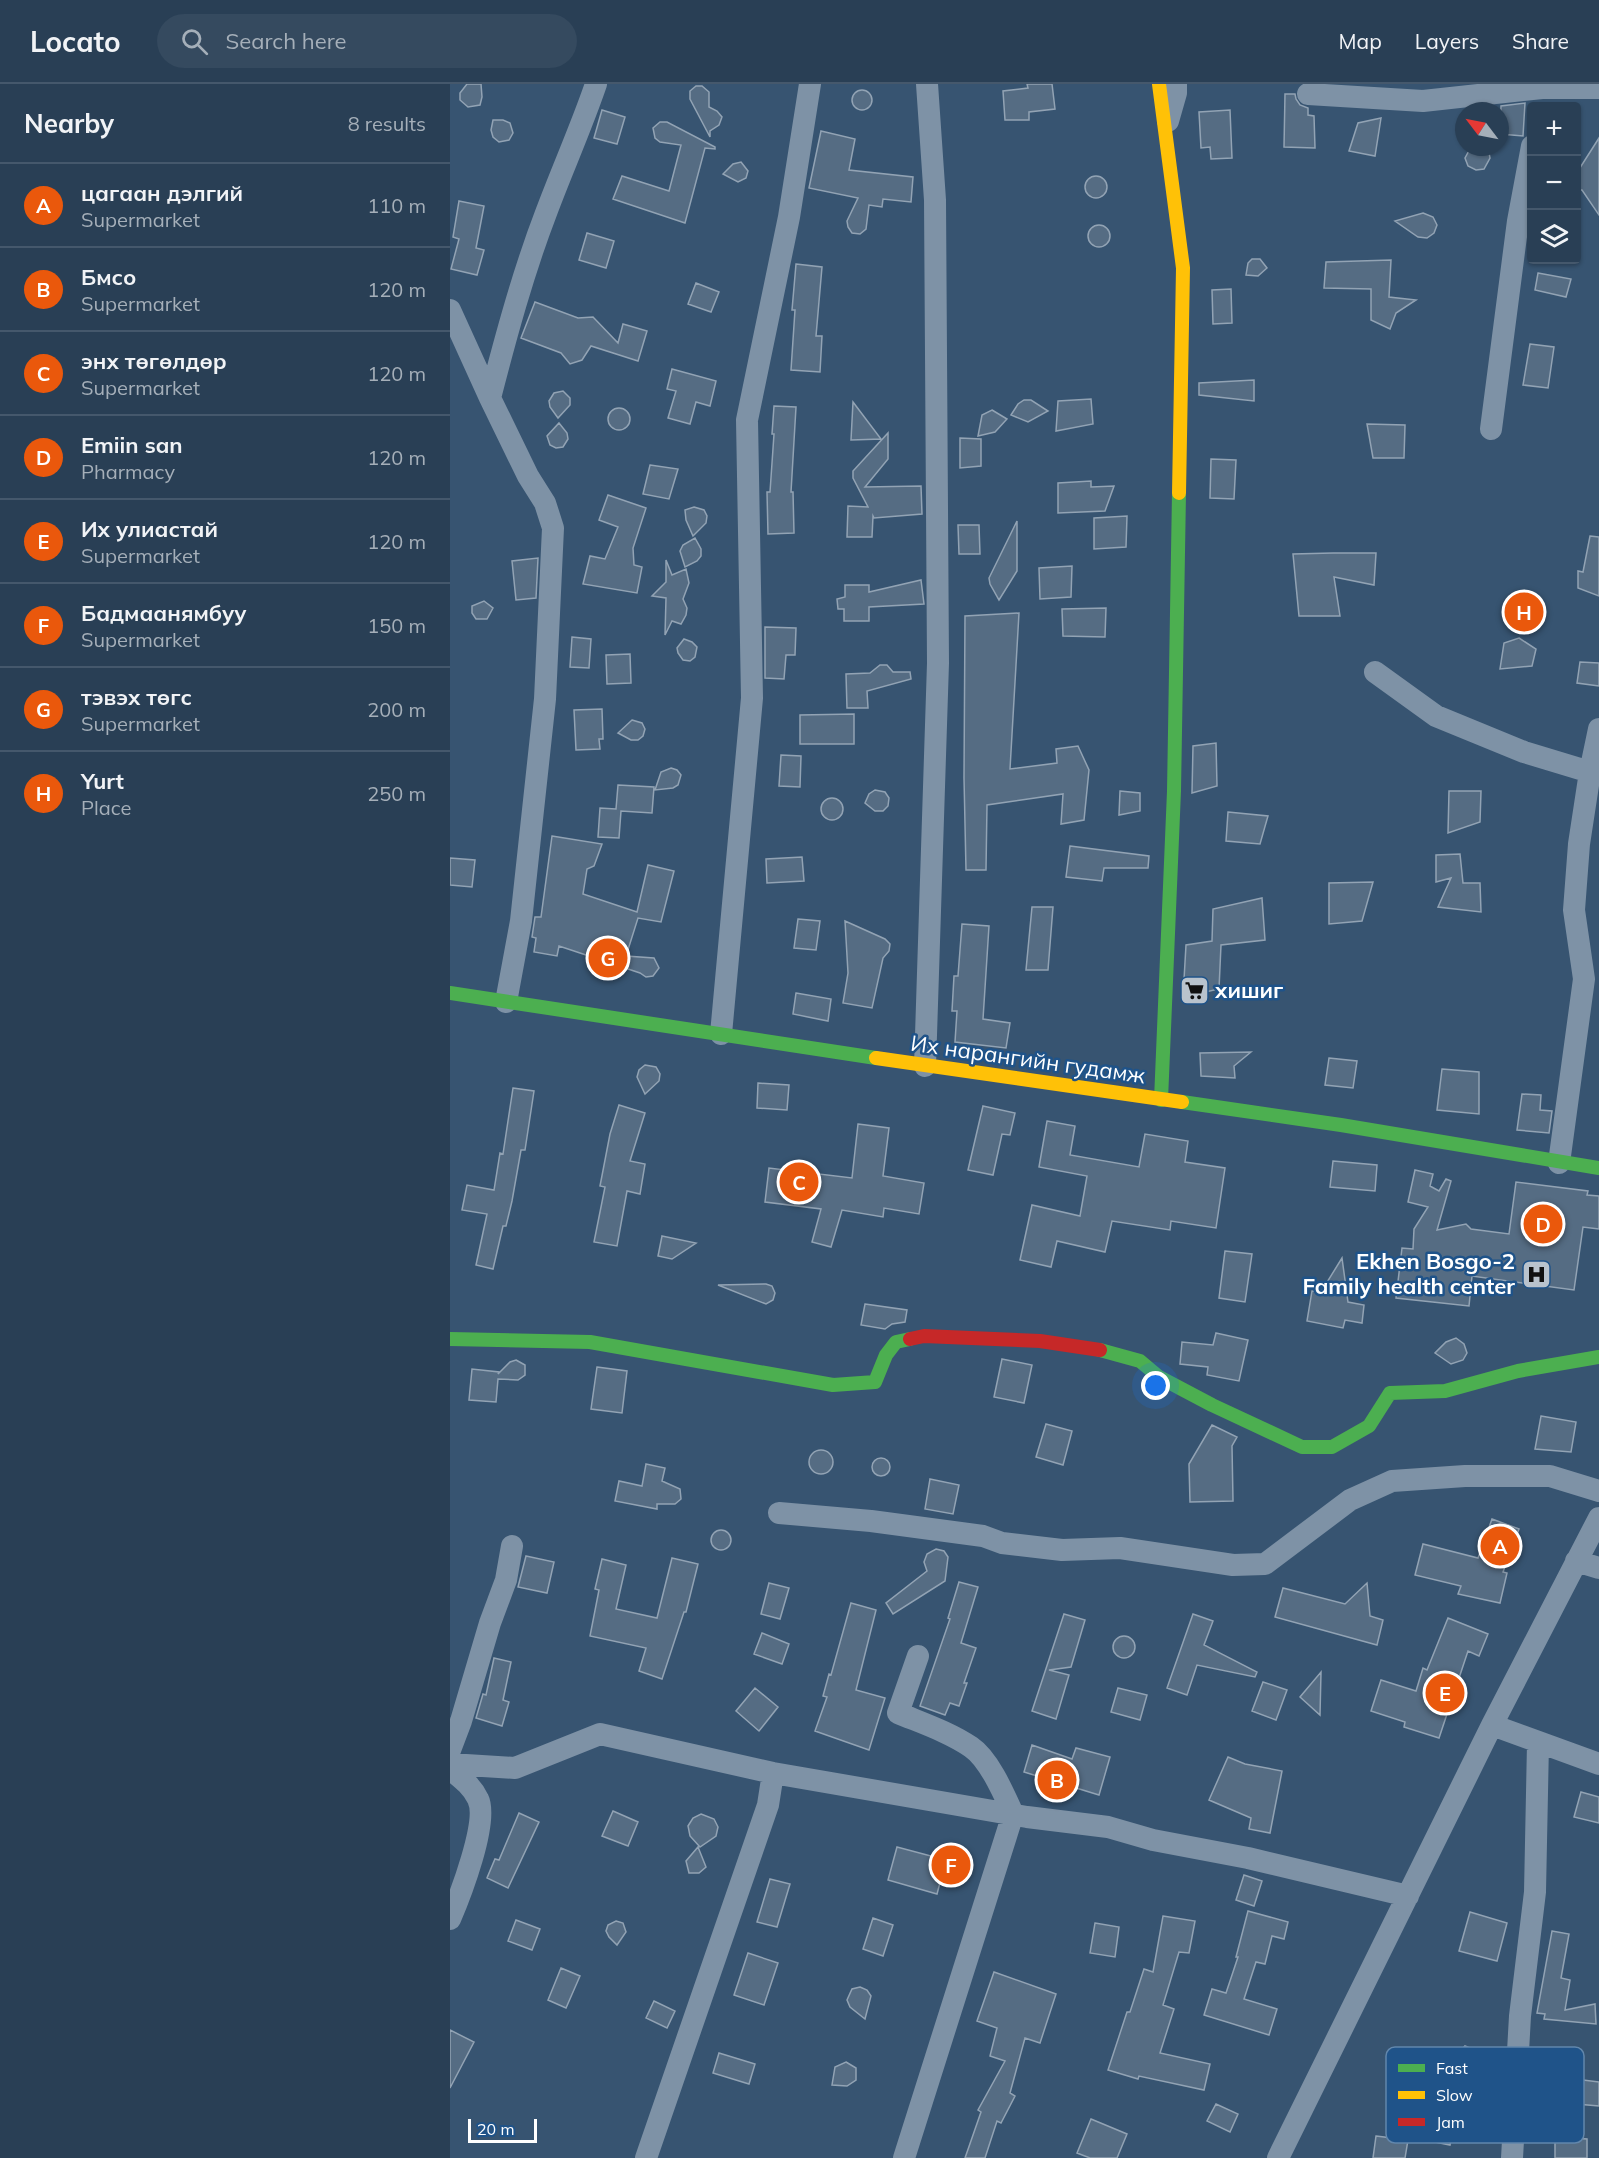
<!DOCTYPE html>
<meta charset="utf-8">
<style>
:root{--surface:#293f55;--page:#354a5f;--text:#f1f3f6;--muted:#a5afb9;--line:#45586c;--accent:#ea580c}
body{margin:0;font-family:Mulish,sans-serif;background:var(--page);color:var(--text)}
.controls{position:absolute;right:18px;top:18px;display:grid;overflow:hidden;border-radius:6px;box-shadow:0 2px 4px #0004}
.controls button{width:54px;height:54px;display:grid;place-items:center;padding:0;border:0;border-bottom:2px solid var(--line);background:var(--surface);color:var(--text);font:30px sans-serif}
.compass{position:absolute;left:1005px;top:18px;width:54px;height:54px;border-radius:50%;background:var(--surface);box-shadow:0 2px 4px #0004;rotate:302deg}
.scale{position:absolute;left:18px;bottom:15px;width:69px;box-sizing:border-box;padding-left:6px;border:3px solid #fff;border-top:0;font-size:16px;line-height:21px;white-space:nowrap;color:#fff;-webkit-text-stroke:4px #1f5389;paint-order:stroke}
.you{position:absolute;left:706px;top:1302px;width:21px;height:21px;margin:-15px;border:4px solid #fff;border-radius:50%;background:#1a73e8;box-shadow:0 0 0 9px #1a73e833}
.badge{display:grid;place-items:center;width:39px;height:39px;border-radius:50%;background:var(--accent);color:#fff;font-size:20px;font-weight:700}
.pin{position:absolute;translate:-50% -50%;border:3px solid #fff;box-shadow:0 2px 6px #0006}
.list{margin:0;padding:0;list-style:none}
h2{display:flex;justify-content:space-between;align-items:center;height:78px;margin:0;padding:0 24px;font-size:26px}
h2 small{font-size:20px;font-weight:400;color:var(--muted)}
.list li{display:grid;grid-template-columns:39px 1fr auto;gap:18px;align-items:center;box-sizing:border-box;height:84px;padding:0 24px;border-top:2px solid var(--line)}
.list b{display:block;font-size:22px;white-space:nowrap}
.list p{margin:0;font-size:20px;white-space:nowrap;color:var(--muted)}
.list em{font-size:20px;font-style:normal;color:var(--muted)}
.icon{flex:none;width:33px;height:33px;fill:none;stroke:currentColor;stroke-width:2;stroke-linecap:round;stroke-linejoin:round}
.map{position:relative;flex:none;width:1149px;height:2074px;overflow:hidden}
header{display:flex;align-items:center;gap:36px;box-sizing:border-box;height:84px;padding:0 30px;background:var(--surface);border-bottom:2px solid var(--line)}
header strong{font-size:28px}
nav{display:flex;gap:33px;margin-inline-start:auto;font-size:21px}
.search{width:420px;height:54px;background:var(--page);display:flex;align-items:center;gap:15px;box-sizing:border-box;padding:0 21px;border-radius:33px;color:var(--muted);font-size:22px}
main{display:flex}
aside{flex:1;background:var(--surface)}
.map>svg:first-child{display:block}
.building{fill:#556c83;stroke:#92a3b4;stroke-width:1.5}
.lines{fill:none;stroke-linecap:round;stroke-linejoin:round}
.street{stroke:#7e92a6;stroke-width:22}
.fast{stroke:#4caf50;stroke-width:14}
.slow{stroke:#ffc107;stroke-width:14}
.jam{stroke:#c62828;stroke-width:14}
.labels{text-anchor:middle;dominant-baseline:central;stroke-width:5;stroke-linejoin:round;paint-order:stroke}
.poi-label{font-size:22px;font-weight:bold;fill:#fff;stroke:#1f5389;text-anchor:start}
.street-label{font-size:22px;fill:#fff;stroke:#1f5389}
.key{fill:#1f5389;stroke:#6287ac;stroke-width:1.5}
.key-label{font-size:16px;fill:#fff}
</style>
<header>
<strong>Locato</strong>
<div class="search"><svg class="icon" aria-label="search" viewBox="0 0 24 24"><circle cx="10" cy="10" r="6"/><path d="M15 15l6 6"/></svg>Search here</div>
<nav><a>Map</a><a>Layers</a><a>Share</a></nav>
</header>
<main>
<aside>
<h2>Nearby<small>8 results</small></h2>
<ul class="list">
<li><span class="badge">A</span><div><b>цагаан дэлгий</b><p>Supermarket</p></div><em>110 m</em></li>
<li><span class="badge">B</span><div><b>Бмсо</b><p>Supermarket</p></div><em>120 m</em></li>
<li><span class="badge">C</span><div><b>энх төгөлдөр</b><p>Supermarket</p></div><em>120 m</em></li>
<li><span class="badge">D</span><div><b>Emiin san</b><p>Pharmacy</p></div><em>120 m</em></li>
<li><span class="badge">E</span><div><b>Их улиастай</b><p>Supermarket</p></div><em>120 m</em></li>
<li><span class="badge">F</span><div><b>Бадмаанямбуу</b><p>Supermarket</p></div><em>150 m</em></li>
<li><span class="badge">G</span><div><b>тэвэх төгс</b><p>Supermarket</p></div><em>200 m</em></li>
<li><span class="badge">H</span><div><b>Yurt</b><p>Place</p></div><em>250 m</em></li>
</ul>
</aside>
<div class="map">
<svg width="1149" height="2074" viewBox="0 0 1149 2074">
<rect width="100%" height="100%" fill="#375471"/>
<path class="building" d="M17,0H31L32,13L30,21L18,23L10,16V9Z
M577,0H602L605,25L579,28V36H555L553,7L578,4Z
M246,2H252L259,8V23L267,27L272,33L269,41L260,47V53L240,15V7Z
M402 16a10 10 0 1 1 20 0a10 10 0 1 1-20 0Z
M835,10H845L846,15L850,21L858,24V31L864,32L865,64L834,63Z
M1075,19L1073,52L1050,50L1051,22Z
M152,26L175,33L167,60L144,54Z
M780,26L782,74L761,75L760,63L751,64L749,28Z
M931,34L925,72L899,67L908,39Z
M43,36H53L60,39L63,49L59,56L49,58L43,53L41,46Z
M210,38H217L265,63V65L255,64L235,139L163,115L172,92L219,107L231,61L210,58L205,54L203,44Z
M371,47L405,55L399,86L463,93L461,118L433,115L432,123L419,121L416,145L410,150L402,149L398,143L397,137L408,114L359,104Z
M1149,54V131L1132,106H1126V90Z
M1021,63H1038L1040,74L1034,85L1026,86L1018,82L1015,74Z
M291,78L298,87L296,94L288,98L273,90L283,80Z
M635 103a11 11 0 1 1 22 0a11 11 0 1 1-22 0Z
M9,117L34,122L26,164L34,166L27,191L1,185L9,155L3,153Z
M973,129L983,133L987,141L984,149L977,154L968,153L945,137Z
M638 152a11 11 0 1 1 22 0a11 11 0 1 1-22 0Z
M137,149L164,157L156,184L129,176Z
M802,175H810L817,184L808,192L796,191L798,179Z
M941,176L939,213L966,216L946,229L940,245L921,236V205L874,204L876,178Z
M346,180L372,183L366,252H372L370,288L341,286L345,226H342Z
M1088,189L1121,195L1116,213L1085,206Z
M246,199L269,208L261,228L238,220Z
M781,205L782,239L763,240L762,206Z
M85,218L128,234L143,233L168,259L173,240L197,247L188,277L141,262L132,276L120,280L111,269L71,254Z
M1080,260L1104,263L1098,304L1073,301Z
M222,285L266,297L260,322L246,318L240,340L218,334L226,307L217,305Z
M804,296V317L749,311V299Z
M113,307L120,314V321L108,334L100,323L99,317L104,309Z
M641,315L643,340L606,347L608,317Z
M574,316H581L598,327L578,338L561,331L568,320Z
M403,318L431,355L401,356Z
M324,322L346,323L341,408H343L344,449L318,450L317,408H320L324,350H322Z
M158 335a11 11 0 1 1 22 0a11 11 0 1 1-22 0Z
M542,326L557,335L545,348L528,352L532,331Z
M109,339L117,349L118,355L113,363L106,364L100,361L97,352Z
M917,340L955,341L954,374H923Z
M438,349V375L415,403L471,402L472,430L424,434L423,432L422,453H397L398,422L418,423L403,394V387Z
M510,354L531,355V382L510,384Z
M761,375L786,376L784,415L760,414Z
M200,381L228,385L219,415L193,410Z
M641,397V403L664,402L655,427L608,429V399Z
M158,411L196,424L183,464L184,481L192,483L187,509L133,500L140,472L155,475L168,443L149,436Z
M244,423L254,426L257,432L256,439L243,452L236,436L235,426Z
M677,432L676,463L644,465V434Z
M567,437V487L549,516L540,500L539,494Z
M508,441H529L530,470H509Z
M1140,452L1149,453V512L1128,504V487L1133,488Z
M245,454L251,465V472L247,477L235,483L230,467L233,461Z
M883,469H926L924,501L884,493L890,532H849L843,470Z
M88,474L86,514L66,516L62,477Z
M216,476L222,491L236,485L239,499L233,515L237,524L236,531L231,540L222,537L215,551L216,514L202,512L216,498Z
M622,482L621,513L590,515L589,484Z
M471,496L474,520L419,523V537H394V525H388L387,515L395,513V501H419V508Z
M1077,508L1085,522L1086,530L1071,547L1062,526L1065,519Z
M34,517L43,524L37,535H26L22,529V522Z
M656,524L655,553L613,552L612,525Z
M569,529L560,685L607,679L606,665L628,662L639,686L634,736L611,740L613,710L537,721L536,786H516L514,694L515,532Z
M315,543L346,544L345,571H336L334,595L315,594Z
M122,553L141,555L139,584L120,583Z
M1069,554L1086,565L1082,582L1050,585L1054,559Z
M234,555L242,558L247,563L245,573L240,577L233,576L228,569L227,564Z
M180,570L181,599L157,600L156,571Z
M1130,578L1149,579V602L1127,599Z
M430,581H437L443,588H460L461,595L417,607L418,624H397L396,590L420,589Z
M152,625L153,655H149L150,665L126,666L124,626Z
M404,630V660H350V631Z
M182,636L192,639L195,645L193,652L188,656H181L168,649Z
M766,659L767,702L742,709L743,662Z
M331,671L351,672L350,703L329,702Z
M221,684L227,686L231,691L228,701L223,704L205,706L211,688Z
M168,701L204,703L202,729L171,727L169,754L148,753L150,724L166,725Z
M425,706L435,708L439,714L438,722L433,727H425L415,719L419,710Z
M670,707L690,709V727L669,731Z
M999,707H1031L1030,738L998,749Z
M371 725a11 11 0 1 1 22 0a11 11 0 1 1-22 0Z
M778,728L818,732L810,760L776,757Z
M102,752L152,760L144,782L137,785L133,810L187,828L198,781L224,787L211,838L188,834L176,872L204,874L209,884L203,892L196,893L190,889L109,862L107,872L84,868L86,854L82,853L85,833H91Z
M620,762L699,772L698,784H654L652,797L616,793Z
M1010,770L1013,799H1030L1031,828L988,823L1001,794L986,798V771Z
M352,773L354,797L317,799L316,775Z
M0,774L25,776L22,803L0,801Z
M923,798L912,837L879,840V799Z
M812,814L815,856L771,861L769,905L733,913L736,861L762,857L763,825Z
M582,823H603L598,886H576Z
M348,835L370,837L366,866L344,864Z
M395,837L435,855L440,860L439,867L433,874L422,924L393,919L398,889Z
M512,840L539,842L533,935L560,939L556,964L505,958L507,927H502L504,892H508Z
M346,909L381,915L378,937L343,930Z
M801,968L784,982L785,994L751,992L750,969Z
M879,974L907,977L903,1004L875,1001Z
M195,981L206,983L210,990L209,997L195,1010L187,993L189,986Z
M992,985L1029,988V1030L987,1026Z
M308,999L339,1001L337,1026L307,1024Z
M63,1004L84,1007L75,1066H71L62,1117L56,1142H53L43,1185L26,1181L37,1130L12,1126L17,1101L44,1106L50,1069L53,1070Z
M1072,1010L1091,1011L1090,1026L1102,1027L1099,1049L1067,1046Z
M169,1021L195,1029L180,1077L195,1080L190,1110L177,1107L167,1162L144,1158L155,1103L150,1102L160,1050Z
M533,1022L565,1029L560,1051L552,1050L543,1091L518,1086Z
M597,1037L625,1042L620,1071L689,1083L695,1050L738,1057L735,1078L775,1084L766,1144L721,1137L720,1146L662,1137L655,1168L607,1157L601,1183L570,1176L582,1121L630,1132L637,1092L589,1083Z
M408,1040L439,1044L433,1092L474,1099L469,1130L434,1124L433,1133L392,1126L381,1163L362,1158L371,1125L315,1118L319,1084L402,1094Z
M883,1077L927,1081L925,1107L880,1103Z
M965,1086L983,1090L980,1102L989,1107L996,1095L1001,1097L987,1146L1016,1140L1021,1145L1059,1150L1066,1098L1138,1107L1137,1111L1149,1112V1145L1133,1143L1124,1206L1022,1192L1019,1222L946,1214L952,1164L963,1165L964,1145L978,1123L958,1118Z
M212,1152L246,1159L222,1175L208,1172Z
M775,1167L802,1170L795,1218L769,1214Z
M892,1174L898,1218L914,1221L912,1239L895,1236L893,1244L857,1237L862,1207L871,1208Z
M316,1200L322,1202L325,1209L323,1216L316,1220L268,1201Z
M415,1220L457,1226L455,1238L442,1240L435,1245L411,1241Z
M766,1249L798,1256L789,1297L757,1291L758,1283L730,1280L732,1258L763,1261Z
M1006,1254L1014,1260L1017,1269L1013,1276L1001,1280L985,1269L996,1258Z
M552,1275L582,1281L574,1319L544,1313Z
M66,1276L75,1281V1291L68,1296L48,1295L46,1318L19,1316L22,1285L49,1288L48,1290L60,1278Z
M147,1283L177,1287L172,1329L141,1325Z
M1091,1332L1126,1338L1121,1368L1085,1365Z
M596,1340L622,1347L613,1381L586,1373Z
M762,1341L787,1353L782,1362L783,1417L740,1418L739,1380Z
M359 1378a12 12 0 1 1 24 0a12 12 0 1 1-24 0Z
M422 1383a9 9 0 1 1 18 0a9 9 0 1 1-18 0Z
M196,1380L215,1384L212,1397L230,1405L231,1415L225,1420H207V1425L165,1417L169,1397L192,1402Z
M480,1395L509,1401L503,1430L475,1425Z
M1042,1435L1069,1445L1053,1488L1057,1489L1050,1519L1008,1510L1011,1502L965,1491L973,1460L1028,1474Z
M261 1456a10 10 0 1 1 20 0a10 10 0 1 1-20 0Z
M486,1465L494,1467L498,1473L495,1497L443,1530L436,1519L477,1487L474,1478L477,1470Z
M76,1472L104,1478L97,1509L68,1503Z
M222,1474L248,1480L236,1528H234L212,1595L189,1587L196,1564L140,1552L149,1506L145,1505L152,1475L176,1481L166,1525L207,1534Z
M509,1498L528,1503L511,1559L526,1564L514,1599H517L509,1622L500,1619L495,1631L470,1622L500,1535L498,1534Z
M319,1499L339,1504L330,1535L311,1530Z
M917,1499L920,1532L933,1536L927,1561L825,1533L833,1504L895,1520Z
M401,1519L426,1526L406,1606L435,1614L419,1666L365,1647L377,1613L373,1612L379,1590L381,1591Z
M614,1530L635,1536L621,1583L599,1586L619,1591L606,1635L582,1627Z
M743,1530L763,1537L754,1561L807,1588L805,1593L747,1581L737,1611L717,1604Z
M998,1534L1038,1550L1029,1572L1018,1567L989,1654L954,1643L955,1638L921,1627L931,1596L966,1607L973,1584L977,1586Z
M312,1549L339,1560L332,1580L304,1570Z
M663 1563a11 11 0 1 1 22 0a11 11 0 1 1-22 0Z
M44,1574L61,1578L53,1616L59,1618L52,1642L26,1634L33,1610L36,1611Z
M871,1588L870,1631L850,1613Z
M813,1598L837,1606L826,1636L802,1627Z
M305,1604L328,1623L309,1647L286,1627Z
M668,1604L697,1611L690,1636L661,1628Z
M582,1661L622,1675L626,1664L660,1673L649,1711L574,1688Z
M778,1673L795,1680L832,1687L820,1749L799,1745L801,1734L759,1716Z
M1131,1708L1149,1713V1739L1124,1733Z
M163,1727L188,1738L178,1762L152,1752Z
M69,1729L89,1738L58,1804L37,1794L45,1775L49,1776Z
M251,1730L264,1735L268,1743L266,1752L250,1763L240,1752L238,1742L243,1734Z
M248,1763L256,1783L249,1789H239L236,1777Z
M447,1763L496,1776L487,1810L438,1796Z
M794,1791L812,1797L804,1822L786,1816Z
M320,1795L340,1800L327,1843L307,1838Z
M798,1827L838,1838L834,1855L822,1852L815,1880L806,1878L794,1915L827,1925L819,1951L754,1931L762,1905L776,1909L788,1873H786Z
M1020,1828L1057,1839L1047,1877L1009,1867Z
M713,1832L745,1837L739,1869L729,1868L713,1921L724,1925L710,1969L760,1980L754,2006L689,1992L688,1995L658,1986L677,1928H680L694,1885L703,1888Z
M423,1834L443,1841L433,1872L413,1865Z
M66,1836L90,1845L82,1866L58,1857Z
M166,1837L173,1839L176,1848L167,1861L159,1853L156,1847L158,1841Z
M645,1839L669,1843L665,1873L640,1869Z
M1102,1847L1119,1850L1111,1894L1120,1896L1115,1926L1145,1920L1146,1940L1094,1935L1095,1930L1087,1929Z
M298,1869L328,1879L314,1921L284,1911Z
M111,1884L130,1892L116,1924L98,1916Z
M544,1888L606,1910L590,1959L575,1954L560,2009L565,2012L551,2039L547,2037L535,2074H515L531,2028L528,2026L555,1977L540,1972L547,1944L527,1937Z
M410,1903L417,1906L421,1912L415,1935L400,1923L397,1916L402,1905Z
M204,1917L225,1927L217,1944L196,1934Z
M0,1946L24,1958L0,2004Z
M1015,1962L1025,1966V1978L1007,1985L1008,1969Z
M269,1969L305,1980L299,2000L263,1989Z
M396,1978L406,1984V1996L397,2002L382,2001L385,1983Z
M983,1988L1012,1993L1000,2061L970,2055Z
M1117,1994L1149,1998V2022L1115,2019Z
M766,2020L788,2030L780,2048L757,2037Z
M641,2035L677,2050L667,2074H640L627,2069Z
M926,2052L958,2056L955,2074H923Z
M1105,2053L1137,2055V2074H1105Z"/>
<g class="lines">
<path class="street" d="M858,10L973,17L1092,4H1149
M718,37L726,9V0
M0,226L40,314L78,392L95,419L103,444L95,615L71,837L56,918
M40,314C56,252 73,189 96,129C112,86 131,44 146,0
M1041,345L1068,137L1082,62
M925,588L986,632L1074,668L1140,688
M271,950L302,614L297,336L339,133L360,0
M475,982L488,579L485,116L477,0
M1109,1079L1134,895L1124,826L1129,760L1140,688L1149,645
M329,1429L421,1437L533,1452L552,1459L612,1466L670,1464L783,1481L815,1480L900,1416L942,1397L1015,1392H1100L1149,1407
M1126,1477L1149,1484
M1042,1641L1149,1680
M0,1666L11,1637L40,1539L56,1496L62,1462
M0,1680L65,1684L150,1650L323,1689L577,1733L658,1743L703,1756L798,1774L958,1812
M0,1685C11,1694 22,1702 28,1715C39,1737 10,1812 0,1835
M196,2074L318,1721L323,1689
M454,2074L563,1730C554,1710 539,1675 521,1663C499,1648 472,1639 448,1629L468,1572
M828,2074L1042,1641L1149,1434
M1062,2074L1070,1932L1085,1808L1088,1659"/>
<path class="fast" d="M0,909L426,974
M711,1016L724,707L729,409
M732,1018L891,1041L1149,1084
M0,1255L140,1258L383,1301L425,1298L436,1271L446,1258L460,1255
M650,1266L690,1277L709,1293L762,1321L852,1363H882L919,1342L940,1309L995,1307L1068,1287L1149,1273"/>
<path class="slow" d="M709,0L733,184L729,409
M426,974L732,1018"/>
<path class="jam" d="M460,1255L474,1252L590,1257L650,1266"/>
</g>
<defs>
<symbol id="supermarket-square" viewBox="-11 -11 22 22"><rect x="-9" y="-9" width="18" height="18" rx="4" fill="#b9c3cd" stroke="#1f5389"/><path d="M-6-5.5h2.5l.6 2H6L4.5 2H-2.5L-4.4-4H-6ZM-1.5 3.2a1.3 1.3 0 1 0 .1 0ZM3 3.2a1.3 1.3 0 1 0 .1 0Z" fill="#111"/></symbol>
<symbol id="hospital-square" viewBox="-11 -11 22 22"><rect x="-9" y="-9" width="18" height="18" rx="4" fill="#b9c3cd" stroke="#1f5389"/><path d="M-5-5h3v3.5h4V-5h3V5h-3V1.5h-4V5h-3Z" fill="#111"/></symbol>
</defs>
<g fill-rule="evenodd">
<use href="#supermarket-square" x="728" y="890" width="33" height="33"/>
<use href="#hospital-square" x="1070" y="1174" width="33" height="33"/>
</g>
<g class="labels">
<g class="poi-label">
<text x="765" y="906">хишиг</text>
<text x="1065" y="1177" text-anchor="end">Ekhen Bosgo-2<tspan x="1065" dy="25">Family health center</tspan></text>
</g>
<g class="street-label">
<text transform="translate(578 975) rotate(8)">Их нарангийн гудамж</text>
</g>
</g>
<rect x="936" y="1963" width="198" height="96" rx="9" class="key"/>
<rect x="948" y="1980" width="27" height="8" fill="#4caf50"/>
<rect x="948" y="2007" width="27" height="8" fill="#ffc107"/>
<rect x="948" y="2034" width="27" height="8" fill="#c62828"/>
<g class="key-label">
<text x="986" y="1990">Fast</text>
<text x="986" y="2017">Slow</text>
<text x="986" y="2044">Jam</text>
</g>
</svg>
<div class="controls">
<button>+</button>
<button>−</button>
<button><svg class="icon" aria-label="layers" viewBox="0 0 24 24"><path d="M12 4l9 5-9 5-9-5zM3 14l9 5 9-5"/></svg></button>
</div>
<svg class="compass" viewBox="-18 -18 36 36"><path d="M0-13l5 13h-10z" fill="#e53935"/><path d="M0 13l5-13h-10z" fill="#a5afb9"/></svg>
<div class="scale">20 m</div>
<div class="you"></div>
<div class="pin badge" style="left:1050px;top:1462px">A</div>
<div class="pin badge" style="left:607px;top:1696px">B</div>
<div class="pin badge" style="left:349px;top:1098px">C</div>
<div class="pin badge" style="left:1093px;top:1140px">D</div>
<div class="pin badge" style="left:995px;top:1609px">E</div>
<div class="pin badge" style="left:501px;top:1781px">F</div>
<div class="pin badge" style="left:158px;top:874px">G</div>
<div class="pin badge" style="left:1074px;top:528px">H</div>
</div>
</main>
